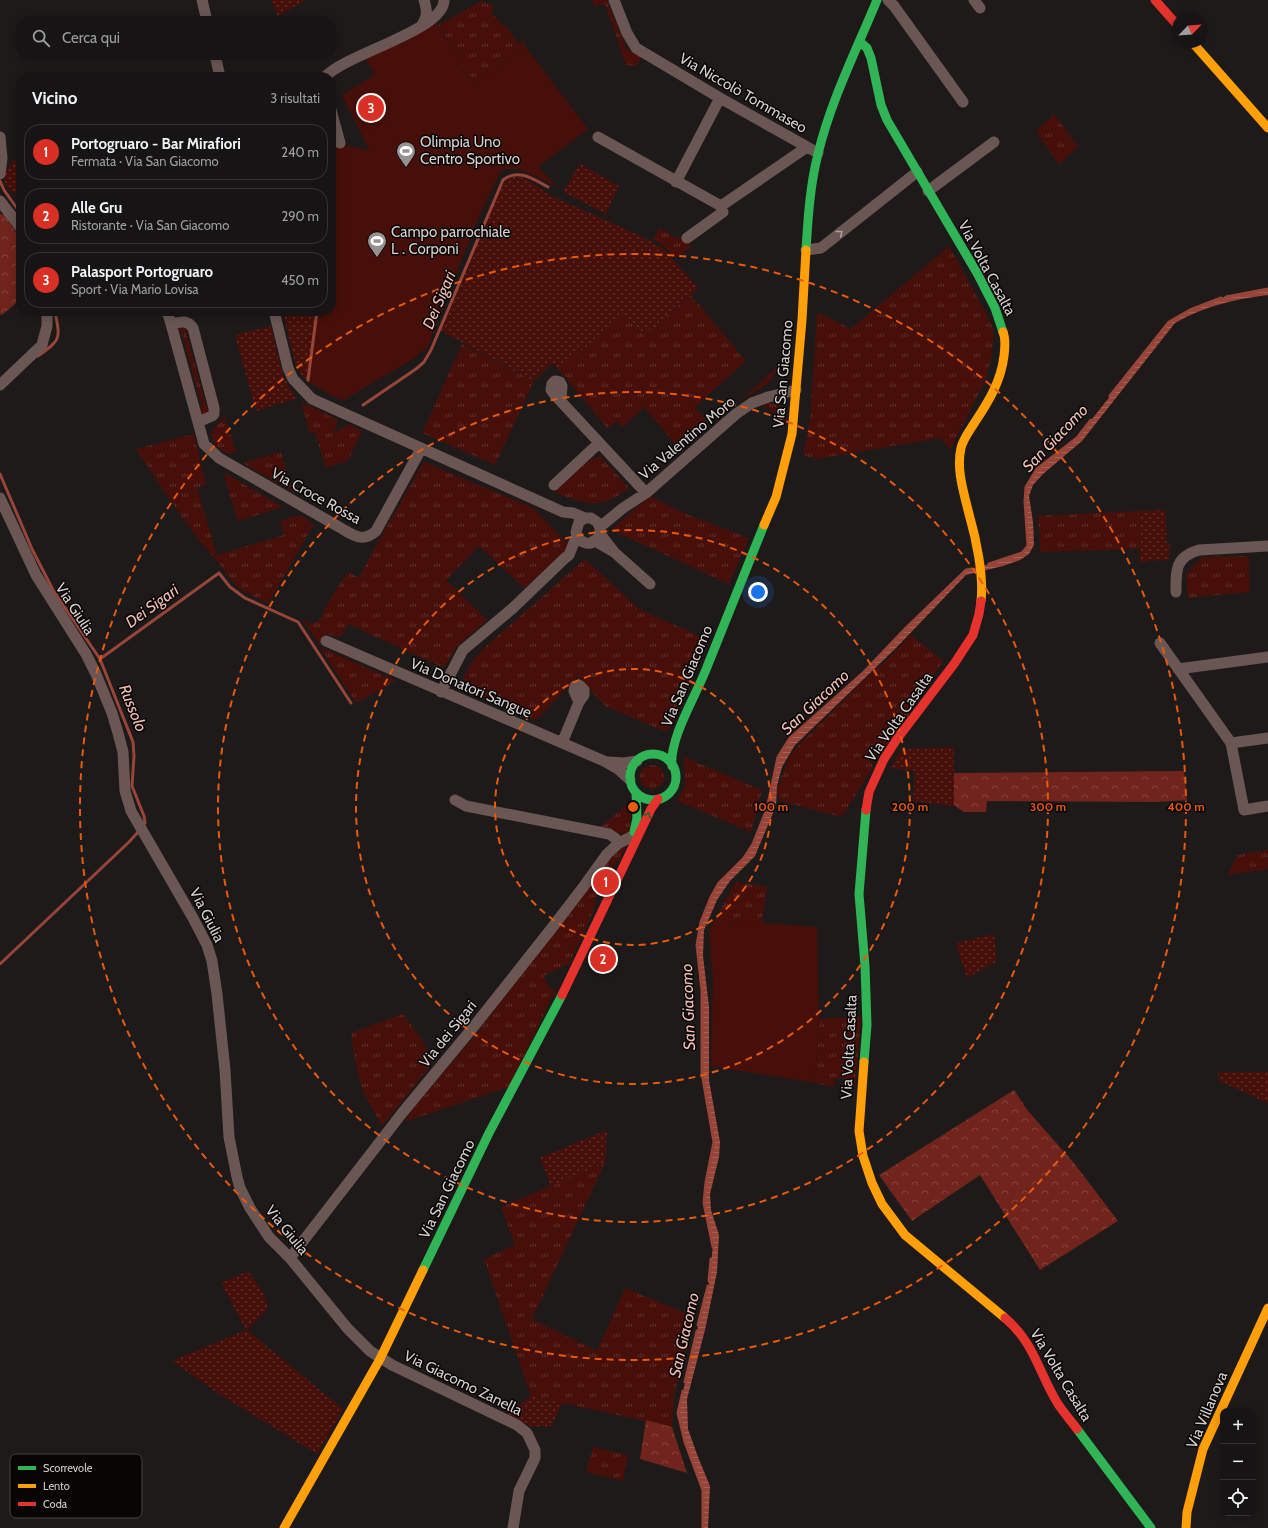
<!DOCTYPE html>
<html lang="it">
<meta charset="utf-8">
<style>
:root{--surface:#161414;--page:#232122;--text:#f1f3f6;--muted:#9e9ea0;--line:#353334;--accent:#d93025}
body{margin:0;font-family:Cabin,sans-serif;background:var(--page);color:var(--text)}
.controls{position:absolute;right:12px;bottom:12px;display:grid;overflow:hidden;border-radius:8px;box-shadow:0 2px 10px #0003}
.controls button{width:36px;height:36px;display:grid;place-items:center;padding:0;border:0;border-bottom:1px solid var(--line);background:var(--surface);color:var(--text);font:20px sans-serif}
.compass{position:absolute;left:1172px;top:12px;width:36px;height:36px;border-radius:50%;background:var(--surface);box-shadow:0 2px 10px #0003;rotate:65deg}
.you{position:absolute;left:758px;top:592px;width:14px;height:14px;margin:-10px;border:3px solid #fff;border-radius:50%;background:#1a73e8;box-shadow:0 0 0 6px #1a73e833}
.badge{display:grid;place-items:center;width:26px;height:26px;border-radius:50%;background:var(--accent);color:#fff;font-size:13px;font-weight:700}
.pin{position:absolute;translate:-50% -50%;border:2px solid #fff;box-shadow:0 1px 4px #0006}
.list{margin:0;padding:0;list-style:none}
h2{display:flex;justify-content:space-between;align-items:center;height:52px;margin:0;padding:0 16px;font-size:17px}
h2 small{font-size:13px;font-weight:400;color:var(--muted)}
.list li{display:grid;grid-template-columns:26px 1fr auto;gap:12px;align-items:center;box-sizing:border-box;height:56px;margin:0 8px 8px;padding:0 8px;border:1px solid var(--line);border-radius:16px}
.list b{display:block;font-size:15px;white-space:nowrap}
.list p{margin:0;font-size:13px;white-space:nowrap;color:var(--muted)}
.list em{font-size:13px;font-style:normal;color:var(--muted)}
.icon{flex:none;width:22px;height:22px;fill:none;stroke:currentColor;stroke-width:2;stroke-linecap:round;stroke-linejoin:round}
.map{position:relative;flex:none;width:1268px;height:1528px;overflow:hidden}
.search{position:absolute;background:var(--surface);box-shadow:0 2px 10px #0003;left:16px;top:16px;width:320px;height:44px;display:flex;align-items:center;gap:10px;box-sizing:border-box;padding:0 14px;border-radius:16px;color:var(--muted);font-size:15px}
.panel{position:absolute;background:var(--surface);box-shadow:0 2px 10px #0003;left:16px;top:72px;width:320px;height:244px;border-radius:16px}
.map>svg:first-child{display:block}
.grass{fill:url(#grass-tufts)}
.forest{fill:url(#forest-crowns)}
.park{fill:url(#park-dots)}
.pitch{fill:#470f09}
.water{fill:url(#water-rules)}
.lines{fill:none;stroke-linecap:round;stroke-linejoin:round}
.stream{stroke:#974539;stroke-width:3}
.street{stroke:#6a5754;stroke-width:11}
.fast{stroke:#30b455;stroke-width:9}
.slow{stroke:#ff9f0a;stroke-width:9}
.jam{stroke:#e5322d;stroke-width:9}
.oneway{stroke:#aba09e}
.oneway2{stroke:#1e6531}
.ring{fill:none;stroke:#e8590c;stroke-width:2;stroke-dasharray:7 5}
.labels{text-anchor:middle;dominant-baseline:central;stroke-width:3;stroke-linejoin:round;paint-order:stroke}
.street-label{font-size:15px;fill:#d6d1cf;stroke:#080505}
.poi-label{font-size:15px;fill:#d6d1cf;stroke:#080505;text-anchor:start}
.water-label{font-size:16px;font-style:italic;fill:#f3bfb6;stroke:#080505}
.key{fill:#080505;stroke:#464242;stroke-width:1}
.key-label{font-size:11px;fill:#d6d1cf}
.centre{fill:#e8590c;stroke:#080505;stroke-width:2}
.ring-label{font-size:12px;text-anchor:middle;font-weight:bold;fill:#e8590c;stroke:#080505;stroke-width:3;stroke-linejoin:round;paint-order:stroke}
</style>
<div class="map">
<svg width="1268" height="1528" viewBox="0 0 1268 1528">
<defs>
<pattern id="grass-tufts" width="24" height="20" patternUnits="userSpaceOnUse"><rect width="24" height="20" fill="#470f09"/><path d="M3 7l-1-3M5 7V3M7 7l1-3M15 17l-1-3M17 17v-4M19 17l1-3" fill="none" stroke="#61312c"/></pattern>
<pattern id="forest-crowns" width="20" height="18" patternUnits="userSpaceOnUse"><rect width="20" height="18" fill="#70241b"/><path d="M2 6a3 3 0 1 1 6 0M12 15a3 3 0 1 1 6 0" fill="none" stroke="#84433b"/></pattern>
<pattern id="park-dots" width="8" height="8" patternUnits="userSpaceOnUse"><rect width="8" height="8" fill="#470f09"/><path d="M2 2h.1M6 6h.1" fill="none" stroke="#61312c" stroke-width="1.8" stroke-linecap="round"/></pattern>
<pattern id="water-rules" width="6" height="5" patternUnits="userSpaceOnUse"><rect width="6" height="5" fill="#974539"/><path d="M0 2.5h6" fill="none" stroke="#a55f55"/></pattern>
</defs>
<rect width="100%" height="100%" fill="#1e1a1a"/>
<path class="grass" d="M592,0H607L627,50L642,56L636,66L626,65L605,4L594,6Z
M481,1L491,4L494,11L491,12L493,16H495L501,24L507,27L518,44L524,40L525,46L475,84L439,25Z
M1054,114L1078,146L1059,165L1036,131Z
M660,228L678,239L682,236L692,246L676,258L662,244L653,239Z
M949,246L987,315L994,330L992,354L986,379L950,450L940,438L817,459L803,455L810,419L817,314L819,313L851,329Z
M691,295L746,361L695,407L707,421L677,446L644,407L623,427L617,421L608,429L559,370L624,314L644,335Z
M177,327L188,328L185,329L206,405L208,404L210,411L203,415L201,413L199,407L202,406L181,330L178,331Z
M462,344L534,381L495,465L422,433Z
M787,358L769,382L763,387L742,399Z
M301,402L338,420L334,433L349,424L362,431L348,461L326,468L315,432L310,433Z
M769,403C780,404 786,412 786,423L762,404Z
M224,415L236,452L243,450C239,451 235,453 231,453C222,454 210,442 212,432C213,427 222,422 224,415Z
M194,434L206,485L197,488L217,555L284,535L280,521L300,515L314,524L268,603C257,598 246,594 236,585C228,577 223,567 215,559C185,525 161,486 136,449Z
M281,452L292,491L243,463Z
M600,456L629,488C599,510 587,505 554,492L590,460Z
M424,462L533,508L570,546L551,564L524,588L479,546L446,580L487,620L456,647L444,668L348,624C342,636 341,641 327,633L320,644L302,619L311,624L319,621L333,594L348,572L359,578L373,551Z
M225,473L283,507L238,521L225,479Z
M650,496L686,514L749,538L729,584L611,530Z
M1138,511L1140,549L1040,552V534L1037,516Z
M1249,556L1250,592L1188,598L1186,575L1202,557Z
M585,559L639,609L706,639L676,719L666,732L605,706L578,676L536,720L466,690L463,678L472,662L482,650Z
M911,635L943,661L890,744L880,755L877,753L871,760L873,767L842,817L780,801L777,790L790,756L802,742L872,672L883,664Z
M320,647L396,681L356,703Z
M684,757L762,790L751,832L677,801L685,785Z
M640 777a12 12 0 1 1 24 0a12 12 0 1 1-24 0Z
M631,801L630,831L625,835L601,827Z
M626,845L624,852L605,878L598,893L593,912L569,964L544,976L548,985L555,991L509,1087L404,1122L411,1111L475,1035L590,887C600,871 609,853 626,845Z
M1268,850V869L1227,875L1238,855Z
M736,882L767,887L762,923L715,919Z
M403,1014L420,1037L434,1061L382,1126L363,1092L355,1061L351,1033Z
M861,1017L855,1086L844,1085L845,1079L835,1078L834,1087L815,1083L819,1019Z
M605,1163L532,1319L597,1351L625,1288L695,1317L680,1368L674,1399L672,1427L531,1396L484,1259L515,1245L501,1207Z
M593,1447L628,1455L623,1481L586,1472Z"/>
<path class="forest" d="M0,214L4,215L19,236L21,242V299L2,315L0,314Z
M1184,771L1187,800L1158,802L987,801L986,812H964L946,800L931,780L955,773Z
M1014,1090L1028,1111L1074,1163L1118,1221L1040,1270L980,1175L912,1221L879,1175Z
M646,1420L672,1427L687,1473L640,1459Z"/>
<path class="park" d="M271,0H306L278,16Z
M21,159V198H20L6,186L4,175L13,161Z
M580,164L619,186L606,214L563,192Z
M518,176C531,181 539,188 550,195L645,238L664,249L698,288L644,335L624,314L559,370L552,363L534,381L441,331L500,190L507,179Z
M283,311H317L310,383L300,373L294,359Z
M271,326C277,351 280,379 297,398L256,411L235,335Z
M1165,510L1167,544L1170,545L1169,560L1139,562L1140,549L1138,511Z
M954,747V806L913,801L915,771L890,768L902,749Z
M994,934L997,961L967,978L956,943Z
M1218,1072H1268V1103L1219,1081Z
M607,1130L605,1163L551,1186L540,1158Z
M248,1271L263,1292L268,1307L263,1314L247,1330L343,1409L317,1454L219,1394L172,1361L246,1330L221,1283Z
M531,1396L562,1403L551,1427L543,1426L532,1427L507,1414Z"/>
<path class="pitch" d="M437,23L475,84L525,46L588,129L538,167L558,187L519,169H502L476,223L427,348L413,359L342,401L310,383L317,311H331V182L333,143L369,150L342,95L375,75L365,58Z
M715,919L817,927L819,1019L815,1083L711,1066L713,981L709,931Z"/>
<path class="water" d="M1268,289V295C1234,299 1205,306 1175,323L1082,441L1043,474L1033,485L1029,496L1033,522L1034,545L1029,554L1020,560L1003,566L966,575L896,648L795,745L782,767L777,786L776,806L755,856L730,881L717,900L704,930L703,956L709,1007V1080L720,1142L719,1157L710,1194L711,1210L719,1235L717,1272L705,1330L687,1399L688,1429L698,1457L710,1486L708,1528H703V1490L685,1442L679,1411L691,1354L709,1284L713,1244L704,1203L706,1182L714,1142L702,1073V990L697,945L701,922L711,897L719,883L744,858L753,844L767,809L778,757L790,738L864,672L906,628L966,570L983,566L1022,553L1028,546L1025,501L1026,487L1037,469L1077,438L1169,322L1190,310L1227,296Z"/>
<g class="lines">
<path class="stream" d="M331,150L332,158L331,164
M0,181L4,190L21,214
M1226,297L1268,289
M38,356C62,339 60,339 55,311
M308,380L317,311
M1110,396L1169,322L1190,310L1221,298
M363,405L416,369L424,362L431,350L503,180C518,168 533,179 548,187
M0,474L32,549L53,590L100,659L133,742L134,756L132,786L144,816L145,823L142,826
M989,564L1022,553L1028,546L1025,501L1026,487L1037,469L1077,438L1091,420
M100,659L219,573L230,587L245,598L298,622L351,703
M0,964L129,842L139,831
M713,1247L704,1203L706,1182L714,1142L702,1073V990L697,945L701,922L711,897L719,883L744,858L753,844L767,809L778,757L790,738L864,672L906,628L966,570L972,569
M709,1281L711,1259
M698,1325L708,1286
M685,1382L697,1331
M683,1391L678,1413L685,1442L703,1490V1528"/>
<path class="street" d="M202,0L207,21
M614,0L627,33L636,48L720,98L818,153
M888,0L894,6L963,102
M974,0L980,8
M422,25C428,16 427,10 424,0
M215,55L220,77
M325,77C343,55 445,30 444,0
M331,110L340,143
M0,137L2,158L0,174
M598,137L721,206L807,147
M676,182L720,98
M928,191L994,142
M0,201L21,228
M687,238L723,212L721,206
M806,250L821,248L917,172
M167,311L171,324L198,422L212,416L214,414V408L193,328C187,319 180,322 171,324
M274,311L288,368L293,379L312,399L563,512L573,513L585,518H591L597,522L600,527V534L598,538L591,543C583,544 578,540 576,532L579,522L585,518
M0,385L42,345L47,326V311
M561,400L562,386L560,382L555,381L552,384L551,390L554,394L646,493
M198,422L204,444L219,458L339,527C352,534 362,544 376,531L421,449
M554,485L599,443
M0,498L36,575L86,654L96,674L112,713L118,733L123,752L125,791L131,811L193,918L207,945L212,961L217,994L225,1070L229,1137L237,1177L240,1188L250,1208L269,1237L290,1258L348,1329L370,1351L392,1365L517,1425L527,1433L535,1450V1458L519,1491L513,1528
M600,527L623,508L646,493L736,414L752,403L768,397L796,390
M595,541L614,552L600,534
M614,552L650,584
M1176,592C1176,570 1175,557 1199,550L1268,546
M326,641L604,761L618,769L630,780
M1160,643L1231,743L1244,810L1268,806
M1178,669L1268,657
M441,692L463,650L513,608L565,558L569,555L577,535
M562,743L579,702L584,695V690L579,685L575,686L574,691L579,702
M1231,743L1268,738
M608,762L624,763L637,761
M455,800L466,806L609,834L615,838L619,843
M290,1258L403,1112L475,1025L551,929L584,886L607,854L619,843L633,836"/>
<path class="fast" d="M860,42L867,48L871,58L881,105L887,120L977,273L995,308L1003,332
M806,250C808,218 810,185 818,154C831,100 856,51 877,0
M630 777a23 23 0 1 1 46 0a23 23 0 1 1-46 0Z
M672,766C669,738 697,694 707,667C726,620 745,572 764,525
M634,832L637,818L636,792
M864,1062L867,1025L865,966L859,894L866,810
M423,1270L489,1133L562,995
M1077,1429L1151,1528"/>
<path class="slow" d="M1192,42L1268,128
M764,525L776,497L792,434L802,320L806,250
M981,601C984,576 976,538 969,514C964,493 956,470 961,448C963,439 970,430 975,422C989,401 1001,381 1004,356C1005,348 1006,339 1003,332
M864,1062L859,1131L863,1156L872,1183L882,1204L905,1235L1005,1318
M284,1528L380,1359L423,1270
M1186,1528L1187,1512L1203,1449L1268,1308"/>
<path class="jam" d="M1155,0L1178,26
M866,810L869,792L884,759L897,739L954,664L973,635L979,614L981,601
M562,995L651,809L658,799
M1005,1318C1035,1343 1039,1374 1058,1404C1064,1413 1071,1421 1077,1429"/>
</g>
<defs><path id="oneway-chevron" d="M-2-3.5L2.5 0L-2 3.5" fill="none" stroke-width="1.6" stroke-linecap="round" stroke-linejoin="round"/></defs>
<use class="oneway" href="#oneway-chevron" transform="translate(840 233) rotate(-39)"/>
<use class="oneway2" href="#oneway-chevron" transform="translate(648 815) rotate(-66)"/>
<g class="ring">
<circle cx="633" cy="807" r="138"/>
<circle cx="633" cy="807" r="277"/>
<circle cx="633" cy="807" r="415"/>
<circle cx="633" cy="807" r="553"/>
</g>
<defs>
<symbol id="stadium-pin" viewBox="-11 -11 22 30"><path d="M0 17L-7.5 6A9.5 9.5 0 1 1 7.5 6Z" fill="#969190" stroke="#080505"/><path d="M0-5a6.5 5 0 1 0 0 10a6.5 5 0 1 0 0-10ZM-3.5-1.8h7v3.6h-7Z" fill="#fff"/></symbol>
</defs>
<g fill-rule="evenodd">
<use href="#stadium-pin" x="395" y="140" width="22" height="30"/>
<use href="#stadium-pin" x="366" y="230" width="22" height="30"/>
</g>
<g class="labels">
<g class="street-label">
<text transform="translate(743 93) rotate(30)">Via Niccolò Tommaseo</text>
<text transform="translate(987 268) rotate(62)">Via Volta Casalta</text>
<text transform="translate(783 374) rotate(-85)">Via San Giacomo</text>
<text transform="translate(687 438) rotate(-40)">Via Valentino Moro</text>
<text transform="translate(316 496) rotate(29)">Via Croce Rossa</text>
<text transform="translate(75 609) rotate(57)">Via Giulia</text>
<text transform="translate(687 676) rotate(-67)">Via San Giacomo</text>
<text transform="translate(471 688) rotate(23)">Via Donatori Sangue</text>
<text transform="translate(899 717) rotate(-55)">Via Volta Casalta</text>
<text transform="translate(207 915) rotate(63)">Via Giulia</text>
<text transform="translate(448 1034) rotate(-51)">Via dei Sigari</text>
<text transform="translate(849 1047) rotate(-87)">Via Volta Casalta</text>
<text transform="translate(447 1189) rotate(-64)">Via San Giacomo</text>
<text transform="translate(287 1230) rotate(51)">Via Giulia</text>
<text transform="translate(1061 1375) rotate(59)">Via Volta Casalta</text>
<text transform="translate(463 1383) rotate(26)">Via Giacomo Zanella</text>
<text transform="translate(1207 1410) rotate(-67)">Via Villanova</text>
</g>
<g class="poi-label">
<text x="420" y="142">Olimpia Uno<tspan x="420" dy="17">Centro Sportivo</tspan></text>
<text x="391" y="232">Campo parrochiale<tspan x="391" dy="17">L . Corponi</tspan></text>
</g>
<g class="water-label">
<text transform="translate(439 300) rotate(-67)">Dei Sigari</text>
<text transform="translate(1055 438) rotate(-46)">San Giacomo</text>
<text transform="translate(152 606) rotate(-36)">Dei Sigari</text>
<text transform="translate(815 702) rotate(-43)">San Giacomo</text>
<text transform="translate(133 708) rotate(68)">Russolo</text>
<text transform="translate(688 1007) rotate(-92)">San Giacomo</text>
<text transform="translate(684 1335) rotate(-77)">San Giacomo</text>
</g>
</g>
<rect x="10" y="1454" width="132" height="64" rx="6" class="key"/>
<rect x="18" y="1466" width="18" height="4" fill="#30b455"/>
<rect x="18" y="1484" width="18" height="4" fill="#ff9f0a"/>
<rect x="18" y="1502" width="18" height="4" fill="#e5322d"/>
<g class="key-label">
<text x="43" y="1472">Scorrevole</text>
<text x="43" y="1490">Lento</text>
<text x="43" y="1508">Coda</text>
</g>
<circle cx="633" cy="807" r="6" class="centre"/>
<g class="ring-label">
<text x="771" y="811">100 m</text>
<text x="910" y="811">200 m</text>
<text x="1048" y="811">300 m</text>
<text x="1186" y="811">400 m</text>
</g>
</svg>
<div class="controls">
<button>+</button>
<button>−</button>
<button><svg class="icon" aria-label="locate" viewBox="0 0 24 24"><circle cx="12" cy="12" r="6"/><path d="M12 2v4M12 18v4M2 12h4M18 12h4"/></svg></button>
</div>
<svg class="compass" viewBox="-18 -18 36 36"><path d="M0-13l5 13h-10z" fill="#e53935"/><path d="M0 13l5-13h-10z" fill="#9e9ea0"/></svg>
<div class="you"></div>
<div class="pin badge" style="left:606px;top:882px">1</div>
<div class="pin badge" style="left:603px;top:959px">2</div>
<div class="pin badge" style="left:371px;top:108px">3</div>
<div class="search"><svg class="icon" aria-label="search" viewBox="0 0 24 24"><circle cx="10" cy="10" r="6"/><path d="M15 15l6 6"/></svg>Cerca qui</div>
<section class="panel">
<h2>Vicino<small>3 risultati</small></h2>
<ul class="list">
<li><span class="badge">1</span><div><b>Portogruaro - Bar Mirafiori</b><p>Fermata · Via San Giacomo</p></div><em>240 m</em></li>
<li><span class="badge">2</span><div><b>Alle Gru</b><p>Ristorante · Via San Giacomo</p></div><em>290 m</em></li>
<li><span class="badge">3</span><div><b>Palasport Portogruaro</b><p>Sport · Via Mario Lovisa</p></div><em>450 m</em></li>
</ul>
</section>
</div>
